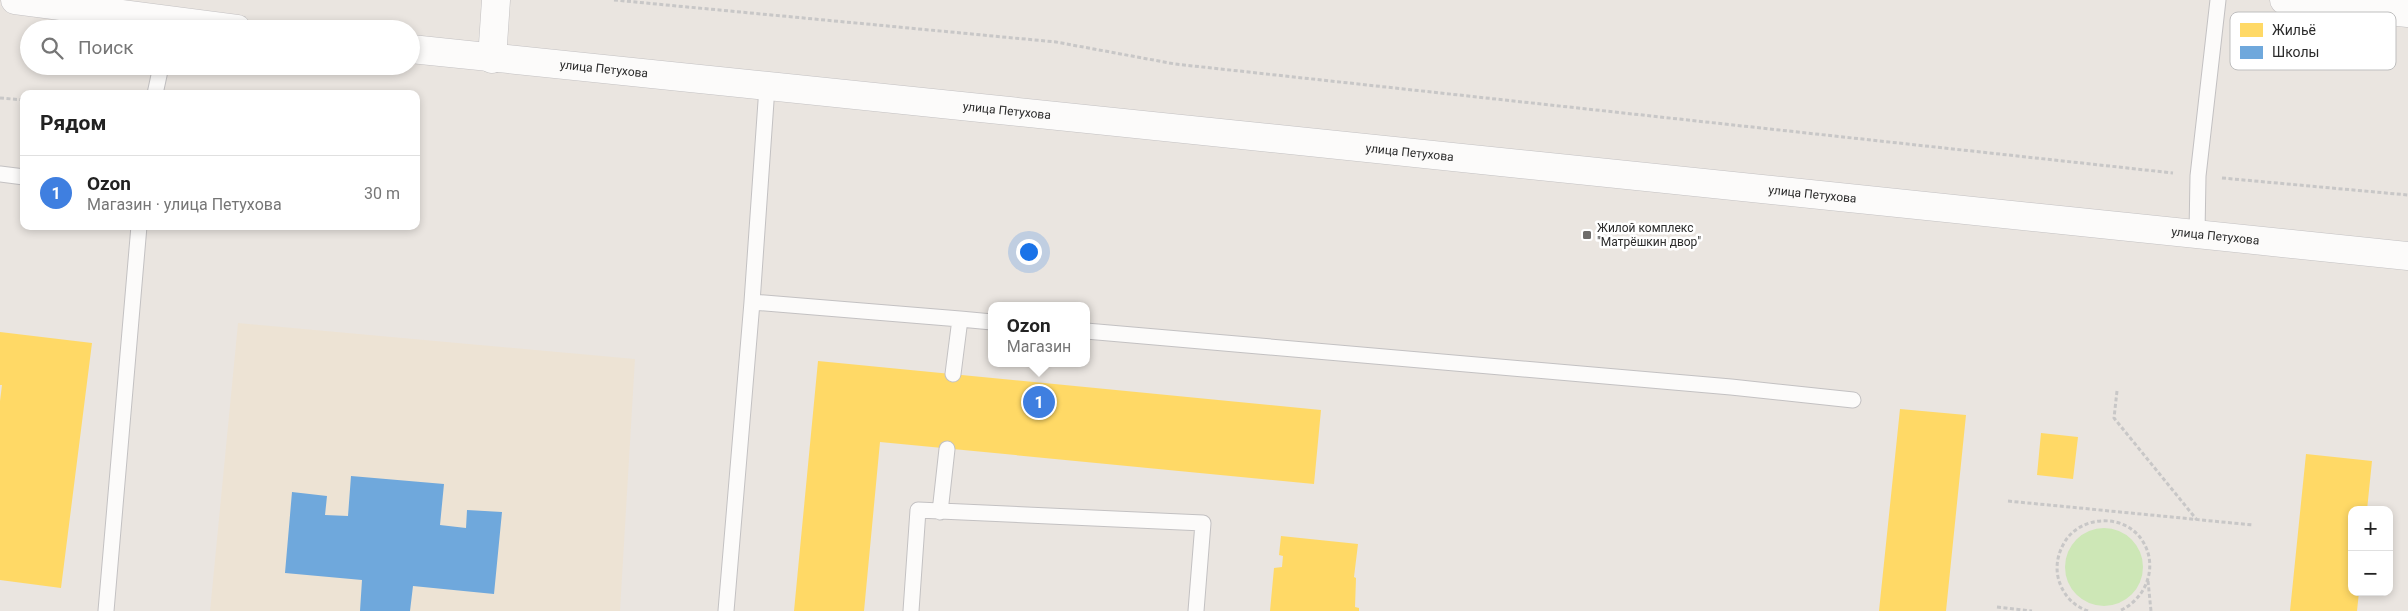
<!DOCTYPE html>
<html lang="ru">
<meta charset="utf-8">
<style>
:root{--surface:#fff;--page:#f2f2f2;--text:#222;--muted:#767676;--line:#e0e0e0;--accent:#7c3aed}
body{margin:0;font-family:Roboto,sans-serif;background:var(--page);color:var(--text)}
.controls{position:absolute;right:15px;bottom:15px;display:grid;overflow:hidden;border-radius:10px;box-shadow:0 2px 8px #0003}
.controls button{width:45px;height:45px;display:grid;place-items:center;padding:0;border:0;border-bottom:1px solid var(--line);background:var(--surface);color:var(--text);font:25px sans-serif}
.you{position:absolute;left:1028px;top:251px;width:18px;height:18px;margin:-12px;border:4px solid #fff;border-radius:50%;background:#1a73e8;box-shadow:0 0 0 8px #1a73e833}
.badge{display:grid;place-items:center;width:32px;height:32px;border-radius:50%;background:var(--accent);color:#fff;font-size:16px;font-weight:700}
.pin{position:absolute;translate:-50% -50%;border:2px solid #fff;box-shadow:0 1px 5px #0006}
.popup{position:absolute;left:988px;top:302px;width:102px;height:65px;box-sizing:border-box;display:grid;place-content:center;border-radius:10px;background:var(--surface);filter:drop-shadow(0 1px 4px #0005);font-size:16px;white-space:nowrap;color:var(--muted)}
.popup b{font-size:19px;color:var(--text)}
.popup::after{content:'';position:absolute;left:50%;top:100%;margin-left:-10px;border:10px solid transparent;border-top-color:var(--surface)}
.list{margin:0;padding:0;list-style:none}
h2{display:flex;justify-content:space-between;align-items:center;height:65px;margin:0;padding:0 20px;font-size:21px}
h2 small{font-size:16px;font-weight:400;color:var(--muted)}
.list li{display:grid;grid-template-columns:32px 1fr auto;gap:15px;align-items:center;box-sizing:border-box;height:75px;padding:0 20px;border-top:1px solid var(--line)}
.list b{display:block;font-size:19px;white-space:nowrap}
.list p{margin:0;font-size:16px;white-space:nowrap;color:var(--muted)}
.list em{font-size:16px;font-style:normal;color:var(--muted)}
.icon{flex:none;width:28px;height:28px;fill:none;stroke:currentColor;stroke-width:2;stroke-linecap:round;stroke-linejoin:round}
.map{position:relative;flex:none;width:2408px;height:611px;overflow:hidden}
.search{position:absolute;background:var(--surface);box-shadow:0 2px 8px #0003;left:20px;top:20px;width:400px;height:55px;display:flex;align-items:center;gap:12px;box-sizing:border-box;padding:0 18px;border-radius:28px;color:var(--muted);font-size:19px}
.panel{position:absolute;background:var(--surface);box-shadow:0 2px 8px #0003;left:20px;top:90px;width:400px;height:140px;border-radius:10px}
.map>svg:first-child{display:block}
.education{fill:#ede3d4}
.green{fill:#cde7b6}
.homes{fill:#ffd966}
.schools{fill:#6fa8dc}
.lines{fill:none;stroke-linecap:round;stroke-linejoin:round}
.service-casing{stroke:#c3c1c2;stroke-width:17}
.minor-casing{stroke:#c3c1c2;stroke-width:29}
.tertiary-casing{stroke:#c3c1c2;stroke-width:29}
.path{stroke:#c8c7c7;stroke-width:3;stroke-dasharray:4 2.5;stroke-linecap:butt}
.service{stroke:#fcfbfa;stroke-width:15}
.minor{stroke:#fcfbfa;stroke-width:28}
.tertiary{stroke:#fcfbfa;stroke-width:28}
.poi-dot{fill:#6e6c6a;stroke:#fff;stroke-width:2}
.labels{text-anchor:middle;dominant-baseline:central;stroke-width:5;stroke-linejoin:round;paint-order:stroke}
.street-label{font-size:12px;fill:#2b2b2b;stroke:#fff}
.poi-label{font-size:12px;fill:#2b2b2b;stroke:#fff;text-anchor:start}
.key{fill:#fff;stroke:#bfbfbf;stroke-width:1}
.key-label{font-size:14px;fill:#2b2b2b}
</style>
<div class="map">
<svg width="2408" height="611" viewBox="0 0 2408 611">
<rect width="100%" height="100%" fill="#eae5e0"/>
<path class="education" d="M238,323L635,359L620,611H210Z"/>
<path class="green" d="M2065 567a39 39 0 1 1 78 0a39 39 0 1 1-78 0Z"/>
<path class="homes" d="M0,332L92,343L61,588L0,580V401L2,385H0Z
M818,361L1321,410L1314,484L880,442L864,611H794Z
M1900,409L1966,415L1946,611H1879Z
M2041,433L2078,437L2073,479L2037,475Z
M2306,454L2372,461L2367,510H2352V592H2359L2357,611H2290Z
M1281,536L1358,544L1354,577L1356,578L1355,607L1359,608V611H1270L1274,568L1282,567L1283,556L1279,555Z"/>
<path class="schools" d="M351,476L444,484L440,525L466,528L467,510L502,512L494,594L413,586L410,611H360L362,580L285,573L292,492L327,496L325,515L348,516Z"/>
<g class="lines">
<defs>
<path id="service" d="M155,94L161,66
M0,174L24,177
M2197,233L2198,176L2218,0
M752,302L960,319L953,374
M960,319L992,322
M1086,331L1731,387L1853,400
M940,512L947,449
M106,611L139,226
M726,611L752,302L767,87
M911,611L918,510L1203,523L1196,611"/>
<path id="minor" d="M2284,0L2408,13
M492,59L496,0"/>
<g id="tertiary">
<path d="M15,0L237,29"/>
<path id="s1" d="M411,49L2408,256"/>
</g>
</defs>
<use href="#service" class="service-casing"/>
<use href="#minor" class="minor-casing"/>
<use href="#tertiary" class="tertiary-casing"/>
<path class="path" d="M614,0L1056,42L1175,64L2173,173
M0,98L24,100
M2222,178L2408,195
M2117,391L2114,418L2197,520
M2008,501L2253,525
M2148,581L2151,611
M1997,607L2032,611
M2088,611C2076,607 2066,598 2061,586C2055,573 2056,558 2063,545C2076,518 2117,512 2138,535C2161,561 2148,599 2119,611"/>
<use href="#service" class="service"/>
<use href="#minor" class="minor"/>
<use href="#tertiary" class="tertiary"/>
</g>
<rect class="poi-dot" x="1582" y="230" width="10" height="10" rx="2.5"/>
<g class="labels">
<g class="street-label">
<text stroke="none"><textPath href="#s1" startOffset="194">улица Петухова</textPath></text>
<text stroke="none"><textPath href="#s1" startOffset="599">улица Петухова</textPath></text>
<text stroke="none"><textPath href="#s1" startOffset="1004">улица Петухова</textPath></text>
<text stroke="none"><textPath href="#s1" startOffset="1409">улица Петухова</textPath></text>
<text stroke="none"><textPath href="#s1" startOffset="1814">улица Петухова</textPath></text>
</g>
<g class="poi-label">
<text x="1597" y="228">Жилой комплекс<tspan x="1597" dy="14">"Матрёшкин двор"</tspan></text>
</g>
</g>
<rect x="2230" y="12" width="166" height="58" rx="8" class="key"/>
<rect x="2240" y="23" width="23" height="14" fill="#ffd966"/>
<rect x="2240" y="46" width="23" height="13" fill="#6fa8dc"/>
<g class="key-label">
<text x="2272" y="35">Жильё</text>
<text x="2272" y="57">Школы</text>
</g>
</svg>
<div class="controls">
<button>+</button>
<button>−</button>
</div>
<div class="you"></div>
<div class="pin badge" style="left:1039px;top:402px;background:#3f7fe0">1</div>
<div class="popup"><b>Ozon</b>Магазин</div>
<div class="search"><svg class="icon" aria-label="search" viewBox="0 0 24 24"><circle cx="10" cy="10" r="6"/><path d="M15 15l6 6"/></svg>Поиск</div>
<section class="panel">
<h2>Рядом<small></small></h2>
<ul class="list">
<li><span class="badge" style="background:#3f7fe0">1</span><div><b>Ozon</b><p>Магазин · улица Петухова</p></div><em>30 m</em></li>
</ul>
</section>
</div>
